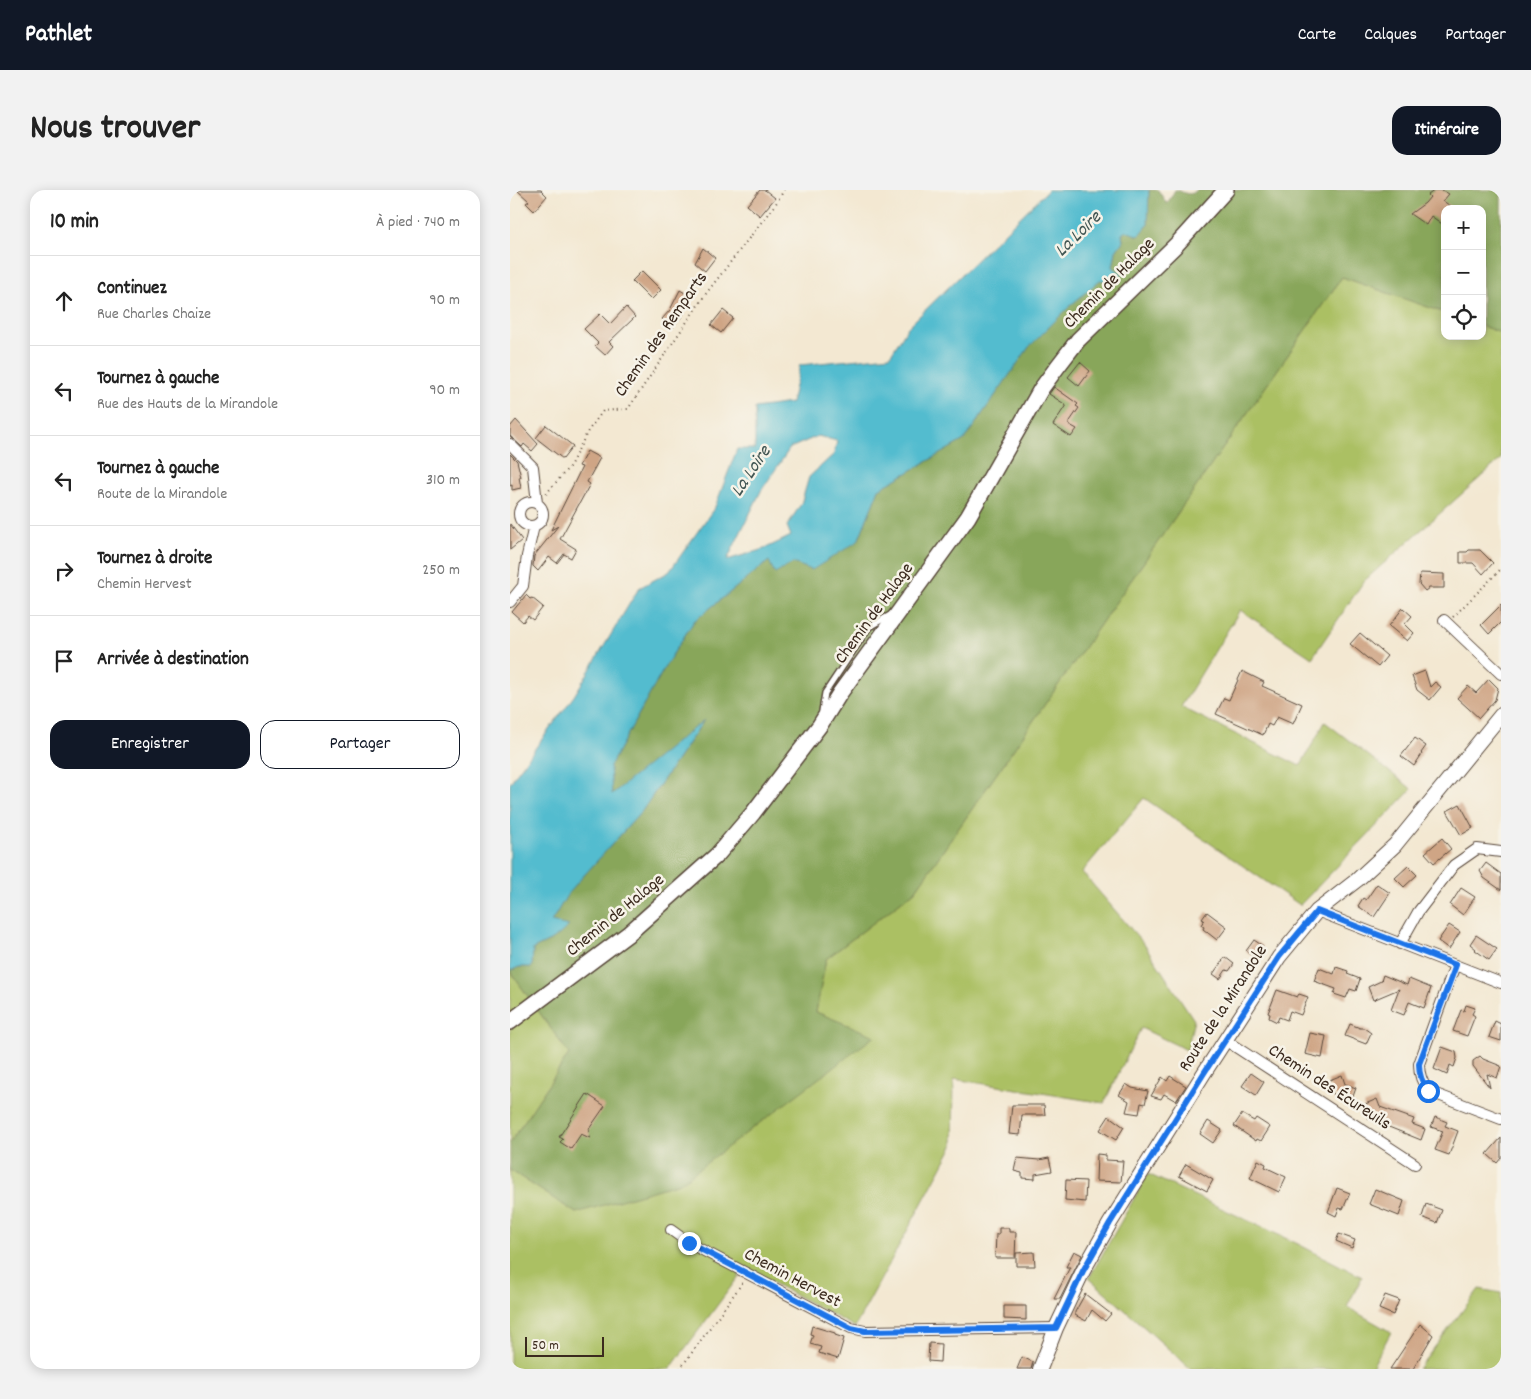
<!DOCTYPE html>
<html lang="fr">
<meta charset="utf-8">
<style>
:root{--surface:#fff;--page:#f2f2f2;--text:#222;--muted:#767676;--line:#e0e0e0;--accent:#111827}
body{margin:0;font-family:Dekko,sans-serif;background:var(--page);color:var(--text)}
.controls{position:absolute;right:15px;top:15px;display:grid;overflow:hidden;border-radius:10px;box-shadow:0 2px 12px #0003}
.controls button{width:45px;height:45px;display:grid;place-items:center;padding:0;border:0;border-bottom:1px solid var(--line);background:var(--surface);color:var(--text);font:25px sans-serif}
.scale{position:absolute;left:15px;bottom:12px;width:79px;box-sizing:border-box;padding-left:5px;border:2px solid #3b2a1e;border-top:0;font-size:14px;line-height:18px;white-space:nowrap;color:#3b2a1e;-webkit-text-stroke:4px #f7f3e8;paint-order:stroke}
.stop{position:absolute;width:15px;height:15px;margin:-11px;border:4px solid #1a73e8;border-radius:50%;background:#fff}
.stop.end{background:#1a73e8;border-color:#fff;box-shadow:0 1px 5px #0008}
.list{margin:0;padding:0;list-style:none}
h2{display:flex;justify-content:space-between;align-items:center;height:65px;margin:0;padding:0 20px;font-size:21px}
h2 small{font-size:16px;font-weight:400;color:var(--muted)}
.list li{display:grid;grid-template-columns:32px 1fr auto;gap:15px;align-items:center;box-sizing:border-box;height:90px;padding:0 20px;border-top:1px solid var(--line)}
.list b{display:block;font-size:19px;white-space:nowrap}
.list p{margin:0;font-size:16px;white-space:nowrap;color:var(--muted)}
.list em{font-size:16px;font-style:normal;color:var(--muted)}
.actions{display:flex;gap:10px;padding:15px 20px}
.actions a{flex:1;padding:11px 0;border:1px solid var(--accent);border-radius:15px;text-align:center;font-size:18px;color:var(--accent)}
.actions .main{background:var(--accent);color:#fff}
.icon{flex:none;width:28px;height:28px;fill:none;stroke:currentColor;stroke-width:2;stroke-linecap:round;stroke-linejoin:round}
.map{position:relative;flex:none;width:991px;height:1179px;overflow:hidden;border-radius:15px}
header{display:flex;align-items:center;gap:30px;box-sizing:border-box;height:70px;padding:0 25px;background:var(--accent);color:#fff}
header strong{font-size:24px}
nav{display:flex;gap:28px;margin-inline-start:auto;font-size:18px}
.intro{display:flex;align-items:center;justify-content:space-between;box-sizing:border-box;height:120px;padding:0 30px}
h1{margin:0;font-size:35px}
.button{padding:12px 22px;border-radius:15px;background:var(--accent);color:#fff;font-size:18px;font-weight:700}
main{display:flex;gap:30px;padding:0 30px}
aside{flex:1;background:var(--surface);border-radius:15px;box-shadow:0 2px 12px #0003}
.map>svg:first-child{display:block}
.green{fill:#abc064;stroke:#737541}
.forest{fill:#88a65a;stroke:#62683c}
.water{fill:#52bccf;stroke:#467376;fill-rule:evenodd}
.building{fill:#cfa585}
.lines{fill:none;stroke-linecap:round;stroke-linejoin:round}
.service-casing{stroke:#574639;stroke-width:8}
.minor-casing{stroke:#574639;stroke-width:12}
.tertiary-casing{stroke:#574639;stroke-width:16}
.secondary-casing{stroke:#574639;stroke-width:18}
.path{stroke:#574639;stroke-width:2;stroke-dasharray:1 4;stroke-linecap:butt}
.service{stroke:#fff;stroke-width:5}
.minor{stroke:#fff;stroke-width:10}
.tertiary{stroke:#fff;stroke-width:14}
.secondary{stroke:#fff;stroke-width:15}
.route{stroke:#1a73e8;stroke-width:6}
.labels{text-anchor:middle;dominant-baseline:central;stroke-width:5;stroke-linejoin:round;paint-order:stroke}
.street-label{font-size:18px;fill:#3b2a1e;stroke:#f7f3e8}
.water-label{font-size:19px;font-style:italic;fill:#425653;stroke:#f7f3e8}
</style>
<header>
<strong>Pathlet</strong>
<nav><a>Carte</a><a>Calques</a><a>Partager</a></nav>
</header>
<div class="intro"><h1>Nous trouver</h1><a class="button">Itinéraire</a></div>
<main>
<aside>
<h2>10 min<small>À pied · 740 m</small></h2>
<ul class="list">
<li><svg class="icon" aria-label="ahead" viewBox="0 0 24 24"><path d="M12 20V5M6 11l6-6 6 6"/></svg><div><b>Continuez</b><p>Rue Charles Chaize</p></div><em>90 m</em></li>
<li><svg class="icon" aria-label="left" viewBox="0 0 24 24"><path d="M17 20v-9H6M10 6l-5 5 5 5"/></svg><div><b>Tournez à gauche</b><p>Rue des Hauts de la Mirandole</p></div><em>90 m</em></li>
<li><svg class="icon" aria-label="left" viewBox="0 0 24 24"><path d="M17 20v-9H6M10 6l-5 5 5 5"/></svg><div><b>Tournez à gauche</b><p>Route de la Mirandole</p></div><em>310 m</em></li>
<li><svg class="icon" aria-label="right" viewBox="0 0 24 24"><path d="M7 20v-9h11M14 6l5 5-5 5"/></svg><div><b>Tournez à droite</b><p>Chemin Hervest</p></div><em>250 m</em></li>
<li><svg class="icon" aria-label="arrive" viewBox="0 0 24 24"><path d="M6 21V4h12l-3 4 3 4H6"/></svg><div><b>Arrivée à destination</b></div></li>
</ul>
<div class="actions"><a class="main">Enregistrer</a><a>Partager</a></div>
</aside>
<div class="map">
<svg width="991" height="1179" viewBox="0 0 991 1179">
<rect width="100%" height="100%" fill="#f7f3e8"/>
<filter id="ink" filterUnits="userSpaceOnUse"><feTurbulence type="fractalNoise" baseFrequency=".02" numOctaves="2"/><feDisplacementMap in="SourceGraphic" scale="10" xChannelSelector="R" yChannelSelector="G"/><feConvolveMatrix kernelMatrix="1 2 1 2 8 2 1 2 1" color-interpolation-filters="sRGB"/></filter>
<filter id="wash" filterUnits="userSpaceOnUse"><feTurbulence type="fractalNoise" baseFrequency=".0096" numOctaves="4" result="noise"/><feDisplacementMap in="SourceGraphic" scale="20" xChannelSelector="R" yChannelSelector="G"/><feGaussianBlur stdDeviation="1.12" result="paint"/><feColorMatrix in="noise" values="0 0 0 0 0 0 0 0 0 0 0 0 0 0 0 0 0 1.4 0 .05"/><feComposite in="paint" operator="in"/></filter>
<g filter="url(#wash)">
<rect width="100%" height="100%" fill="#f3e8d2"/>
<path class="green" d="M832,87L935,123V146H972V136L991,143V269L854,391L802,468L730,420L671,517L790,576L815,532L902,599L790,715L634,608L572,682L634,754L684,830L677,860L631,838L594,913L444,889L443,956L345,1137L235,1078L160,1179H0V980L66,1023L365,847L306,822L316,769L405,701Z
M0,781L59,864L0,953Z
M638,984L788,1054L852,1087L837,1117L881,1142L861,1179H681L579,1088Z
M969,1099L991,1103V1179H908Z"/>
<path class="forest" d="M639,0H648L657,14L665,0C674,1 678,8 687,0H991V143L972,136V19H935V123L832,87L405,701L316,769L306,822L365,846L170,993L66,1023L0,980V953L59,864L0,781L9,777H22L23,759L44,749L58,736L41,732L59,702L132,621L193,532L102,605L100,576L156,475L184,431L260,370L283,373L348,351L369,299L454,250L519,157L561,115L603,77L606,61L613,51L612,44L617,40L628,46L638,35Z"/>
<path class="water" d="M538,0H639L638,35L629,46L616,41L612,44L613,51L606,61L603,77L612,84L607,92L590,90L561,115L519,157L454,250L369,299L348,351L302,380L283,373L265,384L259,371L184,431L156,475L100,576L102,604L194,530L132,621L59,702L41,732L59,736L44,749L23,759L22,777H9L0,781V594L4,587L64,506L129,398L159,382L205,317L227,259H245V218L281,213L290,175L380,166L398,137ZM308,246L327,251L324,264L299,287L291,314L277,336L281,346L254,359L217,370L251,301L280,258Z"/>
<g id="blocks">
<path class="building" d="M7,0H31L37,6L24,21L16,13L19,11Z
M250,0H255L265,8L250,26L237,15Z
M925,0H932L939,4L933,11L945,19H935V36L921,26L916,35L900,24L915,13L920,7L918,5Z
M193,58L205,68L195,81L185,73Z
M132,81L151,100L141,110L122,91Z
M170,100L182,107L172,126L162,138L152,129L160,120Z
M116,117L125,127L99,152L103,156L95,165L85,156L88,153L74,139L90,124L100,134Z
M213,120L223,128L211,143L201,135Z
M570,172L580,181L569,196L558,187Z
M544,197L568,214L566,216L569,218L558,234L567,239L561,247L543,235L556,215L539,204Z
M6,230L28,254L22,261L14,254L12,257L0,246V237Z
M36,235L63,256L53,269L26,248Z
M77,261L90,268L77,292L80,294L50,349L66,359L61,368L54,364L47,373L39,367L28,381L23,376L24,366L48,336L41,340L72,277L69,276Z
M0,264L7,271L11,287H9L11,298L2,300V295L0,296Z
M0,334L12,350L0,360Z
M959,360H970L983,373L973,384L963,373H950V362H957Z
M910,383L934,384V398H919L915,401L909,394Z
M16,405L20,409L22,408L33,417L23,430L18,426L13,432L2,422Z
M991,415V432L979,444L971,435Z
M893,418L902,426L895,434L904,443L897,451L879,436Z
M850,443L877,466L868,477L840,454Z
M732,481L754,492L752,496L792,514L783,534L767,527L762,536L758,534L753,545L706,524L714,508L719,510Z
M915,481L920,497L925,492L931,497L920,510L907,500L902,486Z
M979,489L988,498L985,510L969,528L947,508L958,496L966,503Z
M905,548L916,556L911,563L912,564L904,576L891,566Z
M950,614L963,638L951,645L937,621Z
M932,648L941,659L924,673L915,663Z
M976,673L991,684V700L974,688L970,681Z
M898,676L907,685L894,697L885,688Z
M867,694L880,703L864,727L848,716L853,708L856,710Z
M951,698L965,707L953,725L940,715Z
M697,722L717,737L707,750L693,739L694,737L691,735L694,730L692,729Z
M939,735L950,742L939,759L928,751Z
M966,745L987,759L979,770L965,760L966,759L960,754Z
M744,750L753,756L744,767L736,761Z
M715,767L724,774L719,781L716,780L710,789L703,784Z
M826,777L838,781L837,784L850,789L846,801L840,799L836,808L824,804L826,799L804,791L809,778L824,784Z
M873,785L897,795L899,789L921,798L914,818L899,812L894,825L881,820L889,799L863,810L858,797L871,791Z
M767,800L787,807L789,804L798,807L791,825L780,821L777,830L769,827L767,832L759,828L760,824L758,823Z
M956,815L965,818L962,824L965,826L957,846L943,841L951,820L954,821Z
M985,831L991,834V851L979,847Z
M840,834L850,838H854L861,843L856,854L835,846Z
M800,843L816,846L812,868L795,864Z
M932,857L946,862L947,868L944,877L940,875L937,885L924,879Z
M970,866L973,869L991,876L987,888L977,884L980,898L963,876V871Z
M741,883L754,892L746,905L732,896Z
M832,885L835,894L846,898L841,912L824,905L817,891Z
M660,886L676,896L666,911L654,904L651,909L641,906L652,887L657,891Z
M616,894L622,898L638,901L635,914L631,913L629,924L616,922L619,911L609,905Z
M77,904L95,916L79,939L80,948L71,944L61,959L50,952L53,949L49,947Z
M867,909L870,917L904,929L902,934L915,939L911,950L859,929L853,915Z
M502,915H534L535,925H512L510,945L499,944Z
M732,924L744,931L746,928L760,937L751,951L747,949L746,951L724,936Z
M599,926L614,937L606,950L590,940Z
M925,927L937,932L935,936L948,941L939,965L925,960L933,941L921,937Z
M698,931L712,940L703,953L690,944Z
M991,948V968L987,973L977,964Z
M587,964L596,965V970L613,971L611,992L586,991Z
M507,968L529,970L539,968L542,981L525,984V989L512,988V983L504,981Z
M748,970L756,974L755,977L776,987L769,1002L740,988Z
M676,974L703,990L697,1001L669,986Z
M556,990L576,991L575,1012L555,1010Z
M827,998L840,1003L833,1019L829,1018L826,1026L818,1022Z
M865,999L894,1011L889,1026L859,1014Z
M916,1014L932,1020L927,1033L912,1027Z
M489,1038H499V1042H506L505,1068H485L486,1044H489Z
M829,1044L845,1050L842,1058L826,1051Z
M564,1061L572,1065L550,1109H544L560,1077H556Z
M524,1062L525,1076H506V1063Z
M575,1104L601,1124L595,1131L582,1120L576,1131L565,1125V1122Z
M875,1105L889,1110L883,1125L869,1119Z
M494,1116H516V1130L494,1129Z
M910,1134L923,1145L903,1179H880Z
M302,1136L325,1143V1145L334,1148L328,1169L309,1163L311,1157L300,1154L303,1145L300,1144Z
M419,1153L431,1154L430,1172L418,1171Z
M512,1167L523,1172L521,1179H507Z"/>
</g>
</g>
<g filter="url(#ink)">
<use href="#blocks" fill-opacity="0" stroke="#574639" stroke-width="1"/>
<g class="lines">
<defs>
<path id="service" d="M312,521L315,503L359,437L382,424"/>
<path id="minor" d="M0,254L23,277L27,313
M9 324a12 12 0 1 1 24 0a12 12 0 1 1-24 0Z
M0,412L13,396L17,366L24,336
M934,430L991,484
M807,721L991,793
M890,754L908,722L944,675L967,659L991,662
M945,775L909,874C909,885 912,892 918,901L991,929
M715,850L905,974
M161,1040L179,1053L341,1138L355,1141L546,1138"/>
<path id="tertiary" d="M530,1179L546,1138L573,1081L600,1033L694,883L769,767L807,721L847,690L885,655L991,525"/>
<path id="secondary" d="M0,832L118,744L207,665L243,623L310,535L330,503L458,327L531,199L548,176L568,150L667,54L716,0"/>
</defs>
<use href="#service" class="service-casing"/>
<use href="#minor" class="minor-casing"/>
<use href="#tertiary" class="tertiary-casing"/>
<use href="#secondary" class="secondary-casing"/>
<path class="path" d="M36,304L60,276L78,241L93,221L118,219L195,105L267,12L274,0
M943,427L991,379
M170,1179L233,1092"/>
<use href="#service" class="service"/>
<use href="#minor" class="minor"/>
<use href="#tertiary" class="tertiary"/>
<use href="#secondary" class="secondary"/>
</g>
</g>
<g class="lines" filter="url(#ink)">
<path class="route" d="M179,1053L341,1138L355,1141L546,1138L573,1081L600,1033L694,883L769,767L807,721L946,775L909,874C909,885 912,892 918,901"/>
</g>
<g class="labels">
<g class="street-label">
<text transform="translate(600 94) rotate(-45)">Chemin de Halage</text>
<text transform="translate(152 145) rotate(-55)">Chemin des Remparts</text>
<text transform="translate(365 424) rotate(-54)">Chemin de Halage</text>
<text transform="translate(106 726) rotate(-39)">Chemin de Halage</text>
<text transform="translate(714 819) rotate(-57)">Route de la Mirandole</text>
<text transform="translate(819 898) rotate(33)">Chemin des Écureuils</text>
<text transform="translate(282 1089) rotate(28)">Chemin Hervest</text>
</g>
<g class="water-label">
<text transform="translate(569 45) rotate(-44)">La Loire</text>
<text transform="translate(242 282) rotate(-56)">La Loire</text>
</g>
</g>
</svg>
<div class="controls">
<button>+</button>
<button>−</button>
<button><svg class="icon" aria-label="locate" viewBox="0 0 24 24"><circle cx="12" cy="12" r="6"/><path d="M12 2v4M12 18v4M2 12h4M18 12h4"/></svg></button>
</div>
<div class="scale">50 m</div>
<div class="stop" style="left:918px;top:901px"></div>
<div class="stop end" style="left:179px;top:1053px"></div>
</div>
</main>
